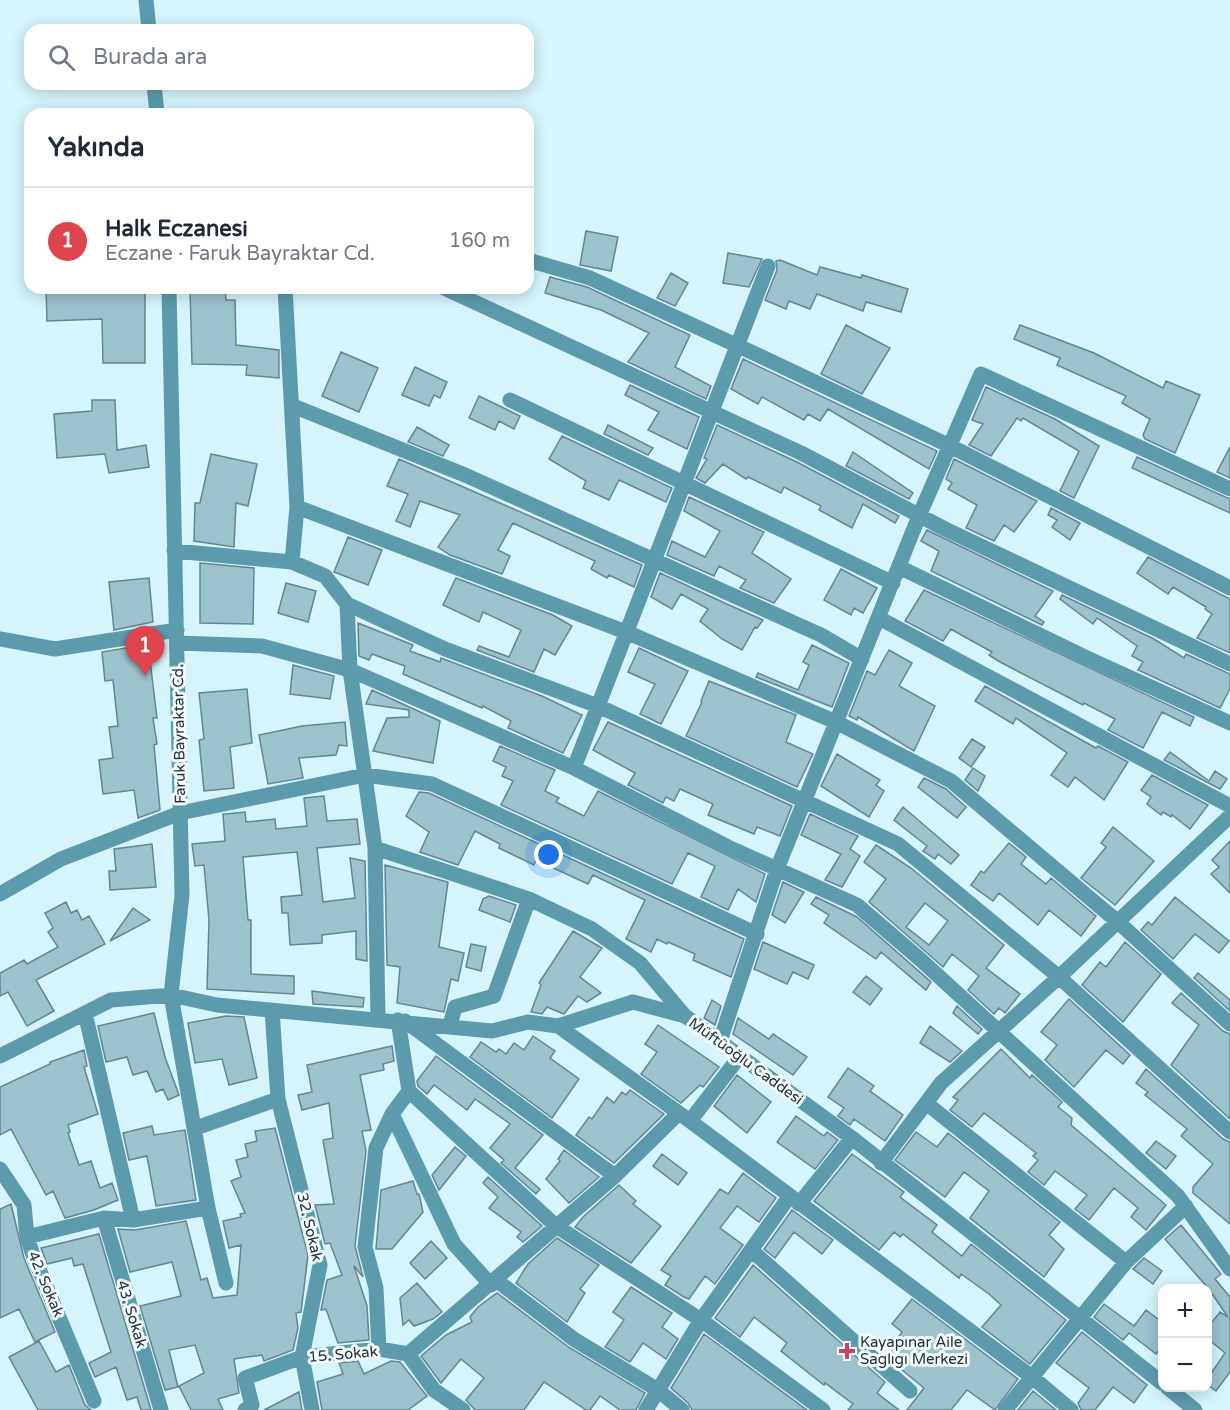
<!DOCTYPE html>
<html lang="tr">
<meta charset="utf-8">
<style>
:root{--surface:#fff;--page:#f2f2f3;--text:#1f2937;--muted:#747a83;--line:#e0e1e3;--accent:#cc3e6a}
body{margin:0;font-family:"Varela Round",sans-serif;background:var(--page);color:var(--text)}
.controls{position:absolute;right:18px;bottom:18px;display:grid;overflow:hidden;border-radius:12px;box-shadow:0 3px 15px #0003}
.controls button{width:54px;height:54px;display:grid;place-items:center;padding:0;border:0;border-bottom:2px solid var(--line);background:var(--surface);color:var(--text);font:30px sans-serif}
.you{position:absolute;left:549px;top:855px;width:21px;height:21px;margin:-15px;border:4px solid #fff;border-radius:50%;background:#1a73e8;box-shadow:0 0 0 9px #1a73e833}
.badge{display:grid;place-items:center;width:39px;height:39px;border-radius:50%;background:var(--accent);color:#fff;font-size:20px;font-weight:700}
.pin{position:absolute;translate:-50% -50px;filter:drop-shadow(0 2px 3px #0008)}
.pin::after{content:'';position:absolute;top:32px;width:21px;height:18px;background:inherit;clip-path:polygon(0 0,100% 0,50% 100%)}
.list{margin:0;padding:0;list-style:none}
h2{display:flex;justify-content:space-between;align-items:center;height:78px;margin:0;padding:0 24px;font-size:26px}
h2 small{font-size:20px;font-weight:400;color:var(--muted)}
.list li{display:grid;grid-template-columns:39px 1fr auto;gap:18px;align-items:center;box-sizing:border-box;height:108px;padding:0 24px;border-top:2px solid var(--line)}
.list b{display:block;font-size:22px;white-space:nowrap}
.list p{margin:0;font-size:20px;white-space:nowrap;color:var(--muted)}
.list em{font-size:20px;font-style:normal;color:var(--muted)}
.icon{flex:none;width:33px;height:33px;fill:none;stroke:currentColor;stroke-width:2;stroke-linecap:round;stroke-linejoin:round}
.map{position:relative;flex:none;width:1230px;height:1410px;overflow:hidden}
.search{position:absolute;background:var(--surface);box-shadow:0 3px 15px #0003;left:24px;top:24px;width:510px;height:66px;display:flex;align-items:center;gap:15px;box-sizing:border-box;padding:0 21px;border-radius:18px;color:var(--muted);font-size:22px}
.panel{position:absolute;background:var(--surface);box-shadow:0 3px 15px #0003;left:24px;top:108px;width:510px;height:186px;border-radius:18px}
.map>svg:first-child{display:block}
.building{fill:#9cc2cc;stroke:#638791;stroke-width:1.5;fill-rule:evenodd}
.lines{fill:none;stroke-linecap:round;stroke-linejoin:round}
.minor{stroke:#5c9bac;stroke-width:15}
.poi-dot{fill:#cc3e6a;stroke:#f4fcfe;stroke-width:2}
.labels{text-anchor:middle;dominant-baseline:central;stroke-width:6;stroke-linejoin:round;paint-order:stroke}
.street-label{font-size:15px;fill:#233236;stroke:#f4fcfe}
.poi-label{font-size:15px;fill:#233236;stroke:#f4fcfe;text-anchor:start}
</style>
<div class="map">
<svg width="1230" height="1410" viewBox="0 0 1230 1410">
<rect width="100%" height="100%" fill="#d5f4fc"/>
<path class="building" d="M586,231L618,237L611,271L580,265Z
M728,253L762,259L749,287L723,283Z
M780,260L817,275L820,267L861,278L862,275L908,289L901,312L866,302L863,311L817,294L810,309L789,301L786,309L765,300L777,270L776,261Z
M671,273L688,283L675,306L657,298Z
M550,277L587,287L690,335L675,367L711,386L706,399L628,362L649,333L601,310L545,293Z
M46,288H145V363H103L102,319L47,321Z
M190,288H225L226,300H235L236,345L279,350V378L246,375L247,365L192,364Z
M846,325L890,348L862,394L821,374Z
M1020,325L1094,353L1163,388L1166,381L1200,395L1175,453L1145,439L1143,435L1150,419L1122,403L1126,396L1057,365L1060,358L1014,339Z
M341,352L378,368L359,412L322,396Z
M743,359L937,451L929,469L828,409L820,421L808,414L804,420L762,397L758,404L731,389Z
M415,367L447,382L440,398L434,395L429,406L402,395Z
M630,385L699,417L687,449L648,430L659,412L625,395Z
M986,387L1055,419L1099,446L1074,498L1060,491L1079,451L1023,418L1021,421L1017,418L991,456L969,445L983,424L972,420Z
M479,396L520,416L514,429L499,421L495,430L469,418Z
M92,400H115L117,450L146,445L149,467L109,473L105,454L57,458L54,414L92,411Z
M608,425L653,448L648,455L604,434Z
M717,425L797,462L899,516L895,523L863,504L852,528L819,510L821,506L784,487L781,493L748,477L746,479L723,464L705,483L696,478L707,459L704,458Z
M417,427L449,445L443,456L408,442Z
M562,436L672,488L666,502L619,480L609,500L583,488L586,481L549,459Z
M1230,447V478L1217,472Z
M853,452L913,493L909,499L846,466Z
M211,454L257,464L248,506L236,503L234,547L194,541L195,503H200Z
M1137,457L1230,499V513L1132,468Z
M399,459L642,565L634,587L609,575L607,578L591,569L595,561L513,523L498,550L510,556L502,574L450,555L438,547L460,515L420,501L410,527L396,521L408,494L387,486Z
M954,459L1037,501L1014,532L1004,525L994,541L966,528L977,505L948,489L952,483L946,479Z
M689,497L764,532L752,553L791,579L774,603L740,588L746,580L719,566L714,576L667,555L672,541L705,557L720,531L684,511Z
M1051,508L1080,523L1070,540L1052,527L1057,520L1048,515Z
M927,530L1053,591L1035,616L1044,622L1042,625L931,571L939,551L921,541Z
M348,537L382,550L368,585L334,572Z
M1148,557L1230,599V653L1197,638L1212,614L1205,609L1206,607L1173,587L1168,594L1137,573Z
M200,563L254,568L253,624L200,623Z
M841,569L877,588L863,613L854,608L851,615L824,600Z
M660,573L729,605L763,620L757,628L755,627L742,650L722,639L700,621L708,609L681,594L672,609L651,597Z
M149,578L153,622L114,630L109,582Z
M456,578L553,615L572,626L555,655L544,649L534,672L477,650L479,646L509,657L521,630L483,612L479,622L443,605Z
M286,583L316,591L308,622L278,613Z
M924,590L1194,717L1190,726L1162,712L1143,748L1108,730L1115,719L1084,703L1083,705L1000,662L989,655L992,652L956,632L951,629L943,641L905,621Z
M1062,595L1154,639L1184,658L1186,654L1230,674V689L1220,708L1138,670L1143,662L1132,656L1137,646L1097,618L1093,624L1060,599Z
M358,623L413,645L410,651L440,662L441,658L542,696L582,715L563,753L508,728L511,721L483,706L482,708L403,674L405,666L372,654L369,660L359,656Z
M148,644L157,718H153L157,744L154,745L160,810L138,818L134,790L103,794L99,760L113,758L109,727L118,726L113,680L105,681L102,652Z
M812,645L849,663L832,707L756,677L758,673L798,690L809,665L803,662Z
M639,648L688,671L661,724L640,714L655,684L628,672Z
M889,650L912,663L899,686L935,706L914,751L858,717L857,720L849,716L867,671L875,675Z
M293,665L334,676L330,699L290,694Z
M709,681L796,715L786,742L813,754L797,787L686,736L702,702L701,701Z
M985,686L1096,748L1098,746L1128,762L1104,800L1075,777L1068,787L1051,775L1067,753L1016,718L1013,724L975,701Z
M247,689L252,743L230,747L234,788L204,791L199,740L204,739L199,693Z
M372,690L440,721L433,763L373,751L387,718L409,717V710L366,704Z
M345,722L347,746L339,745L336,755L299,758L303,778L268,784L259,735L302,726Z
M608,722L792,806L780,836L757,827L754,834L708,815L713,804L680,789L674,801L666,797L663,803L628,785L635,773L593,750Z
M972,739L985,747L971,767L959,758Z
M500,746L555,770L545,791L559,798L556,802L584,816L598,791L765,874L756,902L738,889L728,910L701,897L715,866L688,853L672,884L501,805L513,781L502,776L506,767L493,761Z
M1170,752L1209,781L1215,771L1227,779L1220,789L1164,760Z
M837,754L880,780L876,785L884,791L869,817L821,786Z
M973,768L985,776L978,791L965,780Z
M1152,775L1208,805L1190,829L1172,815L1171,817L1163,812L1161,815L1147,804L1151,797L1141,790Z
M924,778L946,789L966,807L957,818L918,787Z
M419,792L429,793L744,939L731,977L693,960L695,954L668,942L667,944L657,939L651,952L626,939L645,900L593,875L588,884L536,860L534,865L499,848L500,844L475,831L458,865L420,852L429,832L406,816Z
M324,796L327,821L357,819L360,844L317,848L323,902L355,898L350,858L365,861L367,961L356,959V931L322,935V943L290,945L288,913H282L281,897L302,895L297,852L243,857L248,920H251V974L294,976V994L207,989L209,920L204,865L195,866L192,844L225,841L223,814H226L245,812L246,822L275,819L276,829L307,826L304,798Z
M903,807L959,855L951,864L938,854L935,859L923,851L927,846L894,820Z
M810,814L858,836L850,849L860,856L842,887L825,880L841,854L801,835Z
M1113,827L1154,861L1115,905L1081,878L1106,847L1101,843Z
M1230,841V893L1211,874L1219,867L1212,860Z
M1009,843L1026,857L1021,864L1046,884L1051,878L1096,916L1081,936L1049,910L1038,925L999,893L993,901L971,885L981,871L984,873Z
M152,844L156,887L110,890L109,871H116L114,849Z
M876,845L911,868L1004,945L986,968L1020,994L1005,1013L999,1008L994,1014L968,990L979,976L952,954L943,967L869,902L886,879L864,862ZM925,903L948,921L929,945L906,927Z
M385,865L448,882L439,947L464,953L458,981L451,979L444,1012L397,1003L400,967L387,965Z
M783,882L804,892L785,923L772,915Z
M489,896L516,905L510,922L479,910L483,899Z
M816,897L857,917L931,982L926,990L881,952L876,959L824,923L829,915L811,904Z
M1175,897L1229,941L1219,953L1195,934L1173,959L1141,930L1148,922L1152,925Z
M66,902L71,913L77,910L82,920L89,916L105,944L36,980L54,1011L27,1026L8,992L0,996V973L24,960L27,964L58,947L48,932L53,928L45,913Z
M133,908L150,920L110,941Z
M573,931L602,948L580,977L601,993L587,1002L578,996L564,1014L547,1007L542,1014L531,1012L541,985L539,983Z
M763,942L814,965L808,979L793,972L787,984L754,969Z
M1125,942L1161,974L1123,1022L1082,985L1100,962L1106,967Z
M471,944L486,947L481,971L466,967Z
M1198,973L1230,1000V1011L1194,978Z
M866,976L882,989L870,1005L853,992Z
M312,991L364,998L363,1007L313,1004Z
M1181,993L1223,1031L1230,1034V1119L1171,1065L1199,1025L1172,1003Z
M1069,999L1130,1055L1123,1064L1106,1050L1074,1087L1045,1060L1057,1045L1041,1032Z
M712,1000L721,1006L715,1025L704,1018Z
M957,1006L982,1029L978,1034L953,1013Z
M154,1013L165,1057L179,1095L168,1100L163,1089L156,1092L147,1071L133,1075L127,1057L106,1062L98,1026Z
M226,1016L244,1017L257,1078L229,1085L222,1059L195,1063L188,1023Z
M738,1018L769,1039L773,1034L807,1057L793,1075L733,1034Z
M658,1025L719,1067L703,1087L700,1085L681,1103L641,1074L657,1052L645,1044Z
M930,1026L962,1051L950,1062L920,1043Z
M533,1036L555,1051L550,1058L579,1079L552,1118L470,1057L481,1042L496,1052L499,1049L506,1054L514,1043L524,1050Z
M392,1046L394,1061L383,1064L384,1070L360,1075L371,1130L362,1131L366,1151L355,1246L363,1277L354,1266L367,1306L369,1340L338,1343L326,1309L321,1310L327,1280L342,1275L330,1243L325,1244L315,1205L334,1204L323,1140L333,1138L329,1103L302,1110L298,1095L312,1092L307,1065Z
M1001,1049L1030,1078L1032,1075L1062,1102L1058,1107L1072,1118L1071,1125L1166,1205L1146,1230L1131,1217L1138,1208L1114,1188L1089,1220L1075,1209L1087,1195L1055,1171L1044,1185L1028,1172L1038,1160L1033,1156L1036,1153L984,1113L972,1127L950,1110L958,1100L953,1097Z
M84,1050L87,1066L84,1067L98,1114L68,1125L70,1132L68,1133L79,1165L91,1161L100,1188L112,1183L118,1200L94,1210L65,1218L53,1191L46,1195L11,1129L0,1135V1087L50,1064V1062Z
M436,1056L543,1135L515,1168L540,1189L536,1194L501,1163L504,1160L490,1148L510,1124L475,1099L467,1110L434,1085L427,1094L418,1086L417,1081Z
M848,1068L874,1086L870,1091L903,1115L885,1141L854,1119L850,1125L838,1116L844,1108L828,1097Z
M1146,1069L1223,1139L1230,1142V1224L1193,1193V1187L1213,1164L1181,1136L1187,1129L1145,1095L1148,1092L1136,1083Z
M737,1075L771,1102L747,1133L714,1106Z
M630,1090L664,1114L614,1163L576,1135L589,1117L592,1119L607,1097L614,1103L622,1092L626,1095Z
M796,1116L824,1136L827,1132L838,1140L815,1169L777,1142Z
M152,1126L154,1135L185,1130L196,1200L156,1206L147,1156L129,1160L123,1133Z
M275,1128L308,1255L301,1312L296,1313L298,1328L293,1350L264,1361L262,1355L234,1359L239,1393L218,1399L223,1410H191L179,1386L204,1373L195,1345L169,1350L178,1387L165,1390L140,1306L181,1296L172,1262L130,1272L118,1229L135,1230L186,1221L201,1280L207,1278L213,1298L237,1295L241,1245L229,1248L223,1221L241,1217L240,1214L245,1213L231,1181L241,1177L236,1160L248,1157L245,1144L257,1141L255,1131Z
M916,1132L937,1147L948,1133L1060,1222L1049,1235L1064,1249L1044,1277L970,1218L989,1191L964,1172L945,1197L895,1160Z
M1156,1141L1176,1156L1166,1169L1146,1153Z
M455,1147L466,1156L439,1190L432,1175Z
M564,1150L599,1177L569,1203L546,1179L560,1161L558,1159Z
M662,1154L687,1173L678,1185L653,1166Z
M852,1154L904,1192L900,1197L937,1225L932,1232L962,1256L971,1244L1066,1320L1030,1364L982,1327L1001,1305L989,1294L961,1274L959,1278L903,1234L900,1237L894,1232L879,1250L814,1201Z
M743,1173L776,1198L759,1222L737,1206L720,1228L743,1245L715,1284L705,1276L689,1299L684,1297L665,1285L671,1276L661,1270L720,1189L728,1194Z
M488,1177L542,1226L523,1242L517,1237L521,1232L489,1208L498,1197L483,1183Z
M413,1181L417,1194H419L423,1212L392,1249H376L381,1190Z
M619,1185L636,1201L633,1204L661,1226L631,1263L575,1227L583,1217Z
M11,1204L24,1258L55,1332L35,1342L19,1309L0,1318V1209Z
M792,1210L833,1240L822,1254L794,1232L775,1258L764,1249Z
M1181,1225L1221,1274L1215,1279L1230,1297V1372L1216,1391L1208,1385V1378L1225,1353L1208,1339V1327L1220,1312L1228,1317L1208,1288L1165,1239Z
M99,1234L151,1410H141L137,1397L127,1400L116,1367L95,1377L89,1363L111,1352L83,1264L74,1266L72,1258L47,1264L41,1248Z
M557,1238L599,1265L580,1289L585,1293L567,1322L516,1283L528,1264Z
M431,1241L447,1258L425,1279L410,1263Z
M1144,1258L1162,1271L1153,1284L1133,1269Z
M753,1265L885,1382L877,1393L899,1410H848L853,1404L825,1383L824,1385L781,1351L787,1343L754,1317L740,1337L715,1318Z
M417,1283L442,1312L433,1319L414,1326L409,1320L403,1325L400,1298Z
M631,1287L672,1313L662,1327L678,1339L666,1359L643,1343L630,1362L605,1347L624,1320L613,1312Z
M497,1293L570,1348L645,1393L636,1410H620L600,1396L590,1410H586L544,1382L524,1410H475L466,1400L484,1378L461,1359L441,1383L421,1356L446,1335L472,1322L470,1317L478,1307Z
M912,1299L1018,1379L995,1410L967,1390L951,1410H907L924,1388L885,1356L902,1332L892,1324Z
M1104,1304L1134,1326L1146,1310L1162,1322V1346L1156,1354L1129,1333L1123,1340L1094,1317Z
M1082,1332L1147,1385L1134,1403L1113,1387L1095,1410H1081L1078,1403L1089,1388L1056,1363Z
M704,1334L807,1410H692L688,1403L671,1388Z
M39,1341L56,1372L69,1365L85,1405L91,1410H38L9,1357Z
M358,1361L364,1374L391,1361L400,1362L427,1396L408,1410H322L317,1382L343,1374L339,1363Z
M1033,1391L1056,1410H1018Z
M299,1392L302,1410H264Z"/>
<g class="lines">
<path class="minor" d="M146,0L149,30
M154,84L157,114
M528,260L590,278L760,356L950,446L1230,588
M768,266L598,706L898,844L1059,977L1230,1132
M444,288L801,453L945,529L1230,664
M510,400L893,583
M293,406L465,475L821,635L862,659
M297,507L626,632L836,722L951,781L1118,922L1230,1024
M174,551L292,562L297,507L285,288
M292,562L325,576L347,604L350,670L375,848L378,1018
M899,567L1087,658L1230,723
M347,604L445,649L598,706L574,768
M879,618L1230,806
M0,639L55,649L177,630
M177,643L262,646L350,670L574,768L728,847L857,905L921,960L1178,1196L1230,1269
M375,848L529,899L592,929L640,963L685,1016
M0,894L61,859L180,813L365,775L432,784L757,934
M398,1020L409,1091
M405,1021L615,1176
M450,1025L455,1007L494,996L529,899
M558,1026L690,1121L1032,1377L1071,1410
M720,1041L777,869L919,516L981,374L1230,489
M0,1056L111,1000L171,995L182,895L169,288
M278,1099L320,1265L302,1357L312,1410
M926,1103L1126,1262
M690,1121L740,1056
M196,1128L278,1099L272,1010
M881,1163L941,1083L1059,977L1230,816
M0,1169L24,1205L27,1237L33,1255L94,1401
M799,1204L852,1138
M104,1218L161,1410
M133,1220L208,1208
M27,1237L104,1218L133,1220L85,1013
M751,1250L910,1391
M496,1280L575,1340L658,1390L682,1410
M226,1283L208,1208L171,995L217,1005L492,1031L528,1022L558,1026L633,1002L685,1016L852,1138L1162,1383
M491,1285L454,1244L392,1114L409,1091L556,1226L701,1320L823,1410
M379,1349L376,1288L365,1247L376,1148L392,1114
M1168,1388L1195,1410
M245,1410L252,1405L245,1378L302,1357L379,1349L408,1354
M463,1410L434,1390L408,1354L615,1176L678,1114
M646,1410L701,1320L789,1197
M1005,1410L1126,1262L1186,1206"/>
</g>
<path class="poi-dot" d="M844 1342h6v6h6v6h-6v6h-6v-6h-6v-6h6z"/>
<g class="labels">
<g class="street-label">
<text transform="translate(179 734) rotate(-91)">Faruk Bayraktar Cd.</text>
<text transform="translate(746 1061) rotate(36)">Müftüoğlu Caddesi</text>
<text transform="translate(310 1227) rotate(77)">32. Sokak</text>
<text transform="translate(46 1284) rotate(67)">42. Sokak</text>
<text transform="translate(132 1314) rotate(73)">43. Sokak</text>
<text transform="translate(343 1354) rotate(-5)">15. Sokak</text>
</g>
<g class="poi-label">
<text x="860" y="1342">Kayapınar Aile<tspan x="860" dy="17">Saglıgı Merkezi</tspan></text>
</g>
</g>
</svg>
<div class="controls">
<button>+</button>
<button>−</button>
</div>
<div class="you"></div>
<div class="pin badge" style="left:145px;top:676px;background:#e0444e">1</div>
<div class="search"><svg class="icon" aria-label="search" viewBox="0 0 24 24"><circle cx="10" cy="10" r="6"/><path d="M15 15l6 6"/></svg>Burada ara</div>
<section class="panel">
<h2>Yakında<small></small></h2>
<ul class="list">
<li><span class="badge" style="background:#e0444e">1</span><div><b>Halk Eczanesi</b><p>Eczane · Faruk Bayraktar Cd.</p></div><em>160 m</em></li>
</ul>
</section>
</div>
